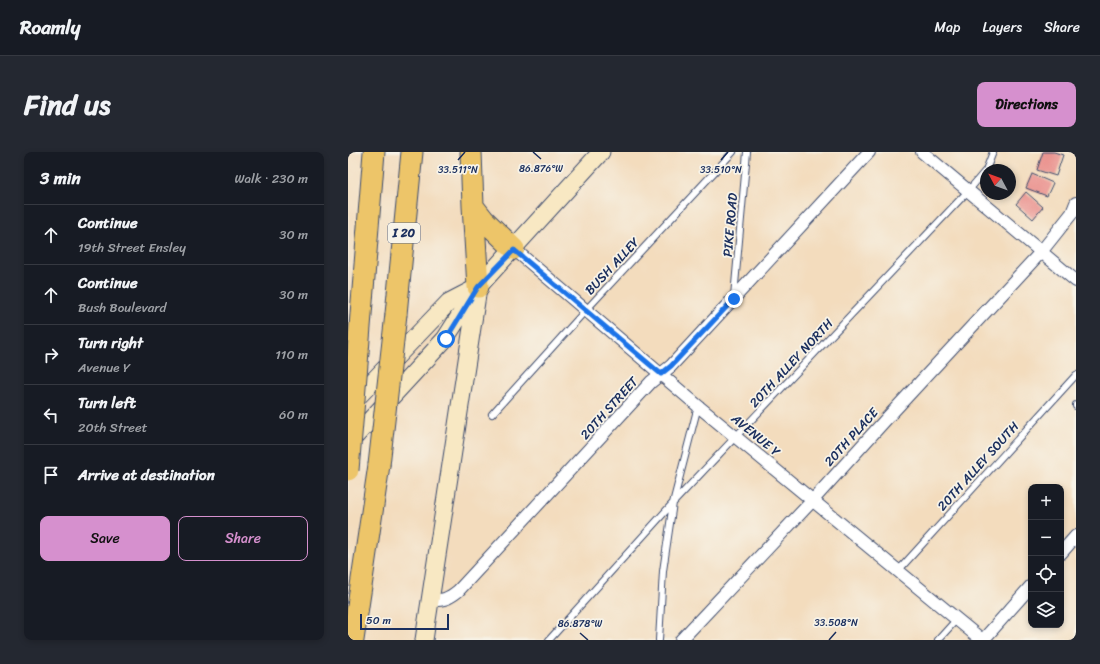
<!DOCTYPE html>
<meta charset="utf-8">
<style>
:root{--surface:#171b24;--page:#242831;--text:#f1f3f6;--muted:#9ea1a6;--line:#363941;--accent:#d690ce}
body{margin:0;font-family:Sriracha,sans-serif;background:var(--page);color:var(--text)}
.controls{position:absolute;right:12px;bottom:12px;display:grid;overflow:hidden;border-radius:8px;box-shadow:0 2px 6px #0003}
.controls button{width:36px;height:36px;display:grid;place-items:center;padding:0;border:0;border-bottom:1px solid var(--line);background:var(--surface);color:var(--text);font:20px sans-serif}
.compass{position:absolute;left:632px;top:12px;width:36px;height:36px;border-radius:50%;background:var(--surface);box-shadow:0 2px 6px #0003;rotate:311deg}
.scale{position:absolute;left:12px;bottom:10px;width:89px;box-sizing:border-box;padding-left:4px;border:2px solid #1b2f5e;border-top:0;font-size:11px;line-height:14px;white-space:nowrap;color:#1b2f5e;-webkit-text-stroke:3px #f7f3e8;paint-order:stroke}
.stop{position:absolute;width:12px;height:12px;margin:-9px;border:3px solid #1a73e8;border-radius:50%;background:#fff}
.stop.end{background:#1a73e8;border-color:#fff;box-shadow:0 1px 4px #0008}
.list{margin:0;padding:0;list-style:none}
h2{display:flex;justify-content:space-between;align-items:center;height:52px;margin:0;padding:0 16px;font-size:17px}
h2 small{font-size:13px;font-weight:400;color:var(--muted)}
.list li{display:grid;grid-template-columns:26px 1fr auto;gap:12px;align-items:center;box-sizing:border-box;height:60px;padding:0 16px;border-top:1px solid var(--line)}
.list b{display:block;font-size:15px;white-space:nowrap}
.list p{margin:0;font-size:13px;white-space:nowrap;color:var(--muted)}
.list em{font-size:13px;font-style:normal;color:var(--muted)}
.actions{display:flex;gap:8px;padding:12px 16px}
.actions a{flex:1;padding:9px 0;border:1px solid var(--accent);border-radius:8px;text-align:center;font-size:14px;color:var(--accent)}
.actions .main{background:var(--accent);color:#111}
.icon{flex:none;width:22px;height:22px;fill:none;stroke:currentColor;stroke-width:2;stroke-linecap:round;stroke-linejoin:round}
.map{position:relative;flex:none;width:728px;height:488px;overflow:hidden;border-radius:8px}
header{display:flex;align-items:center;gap:24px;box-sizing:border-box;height:56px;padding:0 20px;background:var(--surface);border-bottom:1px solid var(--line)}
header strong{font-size:19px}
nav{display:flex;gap:22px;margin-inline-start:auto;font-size:14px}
.intro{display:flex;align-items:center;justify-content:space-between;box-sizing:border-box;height:96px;padding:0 24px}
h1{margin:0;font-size:28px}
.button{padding:10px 18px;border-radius:8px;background:var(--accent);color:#111;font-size:14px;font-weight:700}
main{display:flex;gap:24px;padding:0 24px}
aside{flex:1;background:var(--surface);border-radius:8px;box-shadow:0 2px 6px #0003}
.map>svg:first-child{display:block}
.building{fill:#ea928e}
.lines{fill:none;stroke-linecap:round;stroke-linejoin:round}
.service-casing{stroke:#3b496c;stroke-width:8}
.minor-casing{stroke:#3b496c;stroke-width:14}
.secondary-casing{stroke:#3b496c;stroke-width:19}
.motorway-casing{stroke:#3b496c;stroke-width:23}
.service{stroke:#fff;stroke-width:6}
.minor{stroke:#fff;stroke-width:12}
.secondary{stroke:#f8e8c3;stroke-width:17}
.motorway{stroke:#edc569;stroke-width:21}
.motorway-bridge-casing{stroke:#3b496c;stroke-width:23;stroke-linecap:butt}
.motorway-bridge{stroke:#edc569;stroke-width:21}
.route{stroke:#1a73e8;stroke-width:5}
.ticks{fill:none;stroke:#1b2f5e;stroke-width:1.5}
.labels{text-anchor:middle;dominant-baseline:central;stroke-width:3.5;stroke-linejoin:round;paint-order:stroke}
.shield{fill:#f7f3e8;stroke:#5d6a87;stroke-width:1}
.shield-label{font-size:12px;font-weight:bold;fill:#1b2f5e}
.street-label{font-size:13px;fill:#1b2f5e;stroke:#f7f3e8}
.ticks-label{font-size:10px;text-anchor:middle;fill:#1b2f5e;stroke:#f7f3e8;stroke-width:3.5;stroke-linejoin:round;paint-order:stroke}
</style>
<header>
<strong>Roamly</strong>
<nav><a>Map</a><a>Layers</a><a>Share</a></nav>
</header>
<div class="intro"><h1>Find us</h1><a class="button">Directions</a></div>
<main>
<aside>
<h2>3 min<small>Walk · 230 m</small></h2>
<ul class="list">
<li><svg class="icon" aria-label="ahead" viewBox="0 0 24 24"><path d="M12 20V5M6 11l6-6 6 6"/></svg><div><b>Continue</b><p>19th Street Ensley</p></div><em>30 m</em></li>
<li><svg class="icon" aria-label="ahead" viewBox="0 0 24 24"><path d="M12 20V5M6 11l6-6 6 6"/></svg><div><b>Continue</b><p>Bush Boulevard</p></div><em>30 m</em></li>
<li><svg class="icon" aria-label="right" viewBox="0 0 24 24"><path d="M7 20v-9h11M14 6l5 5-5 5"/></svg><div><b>Turn right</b><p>Avenue Y</p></div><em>110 m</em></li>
<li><svg class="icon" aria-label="left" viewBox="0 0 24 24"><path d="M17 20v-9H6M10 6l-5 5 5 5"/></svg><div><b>Turn left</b><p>20th Street</p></div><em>60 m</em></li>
<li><svg class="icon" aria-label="arrive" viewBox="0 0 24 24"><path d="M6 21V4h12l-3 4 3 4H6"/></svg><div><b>Arrive at destination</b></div></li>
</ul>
<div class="actions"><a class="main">Save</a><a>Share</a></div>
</aside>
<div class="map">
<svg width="728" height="488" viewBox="0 0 728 488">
<rect width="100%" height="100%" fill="#f7f3e8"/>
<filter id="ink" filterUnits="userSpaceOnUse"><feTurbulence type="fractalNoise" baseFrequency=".025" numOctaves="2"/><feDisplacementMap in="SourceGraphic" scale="8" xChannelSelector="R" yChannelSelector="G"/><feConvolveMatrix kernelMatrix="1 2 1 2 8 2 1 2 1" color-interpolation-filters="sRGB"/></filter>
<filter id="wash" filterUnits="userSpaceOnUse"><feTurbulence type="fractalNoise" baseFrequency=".012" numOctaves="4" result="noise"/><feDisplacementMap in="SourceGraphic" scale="16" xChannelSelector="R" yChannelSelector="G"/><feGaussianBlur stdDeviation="0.9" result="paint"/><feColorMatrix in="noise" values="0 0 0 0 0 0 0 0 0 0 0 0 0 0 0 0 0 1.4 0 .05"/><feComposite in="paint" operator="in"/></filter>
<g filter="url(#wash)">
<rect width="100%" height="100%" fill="#f3dcbd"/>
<g id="blocks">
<path class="building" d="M695,0H706L715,3L708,24L689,18Z
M684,22L705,31L699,44L678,36Z
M678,40L695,55L685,67L668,52Z"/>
</g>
</g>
<g filter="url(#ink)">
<use href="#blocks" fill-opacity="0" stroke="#3b496c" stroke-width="1"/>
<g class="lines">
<defs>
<path id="service" d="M386,144L399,0
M728,253V254
M144,262L238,158L385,0
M549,420L728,223
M201,488L325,351L621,38L638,18L645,0
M311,488L315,419L325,351L350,254
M590,488L609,467"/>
<path id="minor" d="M574,0L728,129
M166,97L350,254L634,488
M713,401L728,384
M82,448C94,449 100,447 110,439L303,230L323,214L521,0
M333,488L465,348L540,265L693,100L724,61L728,51
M635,488L683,434"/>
<path id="secondary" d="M2,253L101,150L130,135
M0,292L97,187L130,135L253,0
M76,488L129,143"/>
<path id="motorway" d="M123,0L125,54L136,68L166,97
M125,54L130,135
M48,162L64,0
M10,200L26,0
M5,488L31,313"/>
</defs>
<use href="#service" class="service-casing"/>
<use href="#minor" class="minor-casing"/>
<use href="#secondary" class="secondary-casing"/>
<use href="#motorway" class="motorway-casing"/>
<use href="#service" class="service"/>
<use href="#minor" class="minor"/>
<use href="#secondary" class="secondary"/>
<use href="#motorway" class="motorway"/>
<defs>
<path id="motorway-bridge" d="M31,313L48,162
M0,318L10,200"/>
</defs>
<use href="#motorway-bridge" class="motorway-bridge-casing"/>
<use href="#motorway-bridge" class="motorway-bridge"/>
</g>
</g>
<g class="lines" filter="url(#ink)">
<path class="route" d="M98,187L130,135L166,98L313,222L323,214L386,147"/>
</g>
<path class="ticks" d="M185,0L193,7M110,8L117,0M373,8L380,0M232,481L240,488M481,488L488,480"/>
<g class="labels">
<rect class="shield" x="40" y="71" width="32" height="20" rx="3"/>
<g class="shield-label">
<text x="56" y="81">I 20</text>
</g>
<g class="street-label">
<text transform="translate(382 73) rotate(-85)">PIKE ROAD</text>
<text transform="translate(264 114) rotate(-47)">BUSH ALLEY</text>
<text transform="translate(443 211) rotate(-47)">20TH ALLEY NORTH</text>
<text transform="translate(261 256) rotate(-48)">20TH STREET</text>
<text transform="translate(408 283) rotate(39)">AVENUE Y</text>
<text transform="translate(503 285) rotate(-48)">20TH PLACE</text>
<text transform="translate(630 314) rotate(-48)">20TH ALLEY SOUTH</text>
</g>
</g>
<g class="ticks-label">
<text x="193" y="20">86.876°W</text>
<text x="110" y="21">33.511°N</text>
<text x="373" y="21">33.510°N</text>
<text x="488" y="474">33.508°N</text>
<text x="232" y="475">86.878°W</text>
</g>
</svg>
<div class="controls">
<button>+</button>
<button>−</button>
<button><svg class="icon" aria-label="locate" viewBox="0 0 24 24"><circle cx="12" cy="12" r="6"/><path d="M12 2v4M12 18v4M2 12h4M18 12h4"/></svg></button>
<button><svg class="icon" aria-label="layers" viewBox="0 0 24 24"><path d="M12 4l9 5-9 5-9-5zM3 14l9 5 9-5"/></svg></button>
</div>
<svg class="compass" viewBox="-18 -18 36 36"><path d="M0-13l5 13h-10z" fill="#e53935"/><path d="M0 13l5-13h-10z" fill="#9ea1a6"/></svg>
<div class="scale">50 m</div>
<div class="stop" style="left:98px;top:187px"></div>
<div class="stop end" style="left:386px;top:147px"></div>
</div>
</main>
